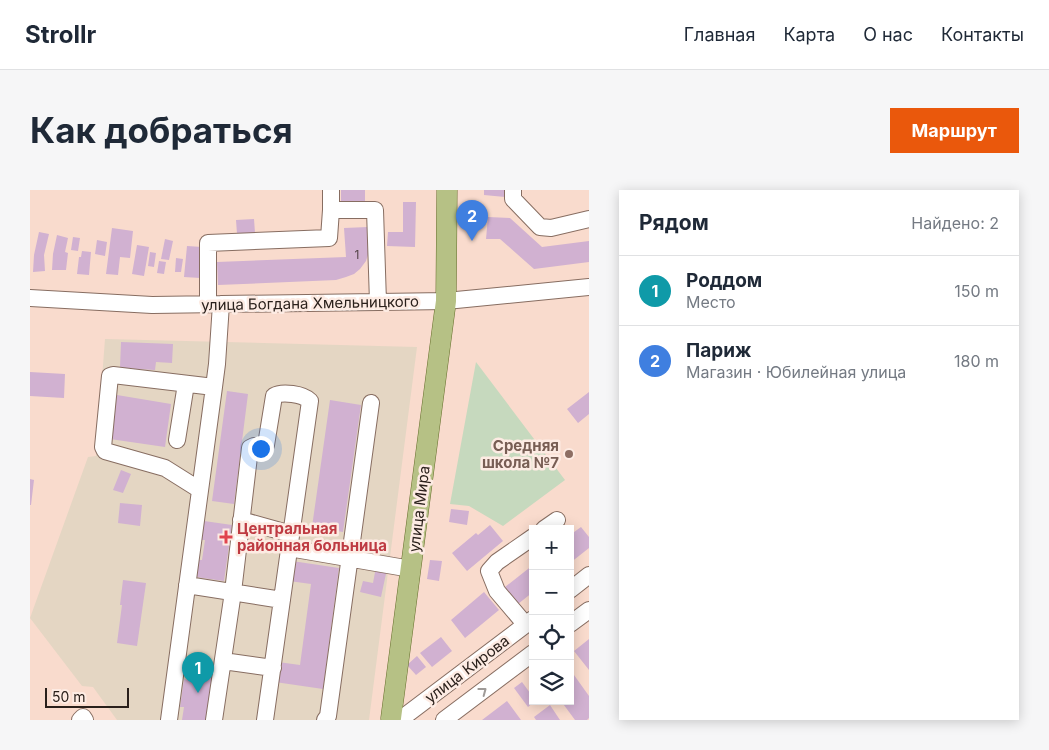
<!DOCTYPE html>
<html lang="ru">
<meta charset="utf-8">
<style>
:root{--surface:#fff;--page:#f6f6f7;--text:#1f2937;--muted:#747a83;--line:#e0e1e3;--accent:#ea580c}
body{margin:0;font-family:Inter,sans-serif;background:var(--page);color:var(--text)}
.controls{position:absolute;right:15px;bottom:15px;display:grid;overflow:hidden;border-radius:0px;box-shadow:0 2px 12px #0003}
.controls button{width:45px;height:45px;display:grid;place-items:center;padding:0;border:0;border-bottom:1px solid var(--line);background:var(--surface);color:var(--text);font:25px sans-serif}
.scale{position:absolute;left:15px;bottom:12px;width:84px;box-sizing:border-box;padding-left:5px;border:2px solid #2a201b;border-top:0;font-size:14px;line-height:18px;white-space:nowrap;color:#2a201b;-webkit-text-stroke:4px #fdebe3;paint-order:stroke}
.you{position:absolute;left:230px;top:258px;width:18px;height:18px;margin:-12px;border:4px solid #fff;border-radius:50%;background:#1a73e8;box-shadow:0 0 0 8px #1a73e833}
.badge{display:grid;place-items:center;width:32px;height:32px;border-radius:50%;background:var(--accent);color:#fff;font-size:16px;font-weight:700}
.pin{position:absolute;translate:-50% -41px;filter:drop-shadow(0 1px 2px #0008)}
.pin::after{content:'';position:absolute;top:26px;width:18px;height:15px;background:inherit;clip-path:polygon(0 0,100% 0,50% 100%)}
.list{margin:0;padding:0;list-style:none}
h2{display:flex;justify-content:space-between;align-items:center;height:65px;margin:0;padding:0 20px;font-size:21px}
h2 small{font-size:16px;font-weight:400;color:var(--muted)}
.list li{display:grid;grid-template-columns:32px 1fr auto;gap:15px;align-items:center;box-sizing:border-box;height:70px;padding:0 20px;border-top:1px solid var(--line)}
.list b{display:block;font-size:19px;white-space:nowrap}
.list p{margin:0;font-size:16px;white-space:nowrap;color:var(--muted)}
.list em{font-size:16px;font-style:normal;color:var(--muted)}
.icon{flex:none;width:28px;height:28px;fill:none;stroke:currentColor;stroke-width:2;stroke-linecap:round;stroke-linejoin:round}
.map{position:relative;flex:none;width:559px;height:530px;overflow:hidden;border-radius:0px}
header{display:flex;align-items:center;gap:30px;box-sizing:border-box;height:70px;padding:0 25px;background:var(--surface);border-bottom:1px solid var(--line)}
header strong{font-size:24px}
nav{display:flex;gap:28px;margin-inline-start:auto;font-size:18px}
.intro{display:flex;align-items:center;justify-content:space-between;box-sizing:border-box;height:120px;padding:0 30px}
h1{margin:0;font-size:35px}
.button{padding:12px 22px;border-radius:0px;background:var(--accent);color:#fff;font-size:18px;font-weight:700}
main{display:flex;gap:30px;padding:0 30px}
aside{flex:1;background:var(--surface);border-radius:0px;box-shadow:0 2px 12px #0003}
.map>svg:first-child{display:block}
.medical{fill:#e4d6c3}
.green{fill:#c6d9be}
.building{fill:#d1b1d1}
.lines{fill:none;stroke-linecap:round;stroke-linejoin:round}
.minor-casing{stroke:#876d61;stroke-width:18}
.major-casing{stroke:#656d2b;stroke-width:21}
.minor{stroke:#fff;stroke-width:16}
.major{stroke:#b6c185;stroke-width:20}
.oneway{stroke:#9f9b98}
.education-dot{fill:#8d6e63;stroke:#fdebe3;stroke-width:2}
.health-dot{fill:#e0444e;stroke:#fdebe3;stroke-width:2}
.labels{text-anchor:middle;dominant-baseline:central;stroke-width:5;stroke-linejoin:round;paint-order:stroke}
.number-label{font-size:12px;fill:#544448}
.street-label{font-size:15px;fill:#2a201b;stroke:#fdebe3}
.education-label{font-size:15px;font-weight:bold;fill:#785e54;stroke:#fdebe3;text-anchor:end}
.health-label{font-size:15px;font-weight:bold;fill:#be3a42;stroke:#fdebe3;text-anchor:start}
</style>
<header>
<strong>Strollr</strong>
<nav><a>Главная</a><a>Карта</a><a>О нас</a><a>Контакты</a></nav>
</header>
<div class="intro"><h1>Как добраться</h1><a class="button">Маршрут</a></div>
<main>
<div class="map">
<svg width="559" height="530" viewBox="0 0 559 530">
<rect width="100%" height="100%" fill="#f9dbcd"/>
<path class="medical" d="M75,149L387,157L339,530H87L63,497L52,496L0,428L58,267L66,266Z"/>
<path class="green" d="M446,172L535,290L473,336L439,316L420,314Z"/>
<path class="building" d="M311,0H335V15H311Z
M454,0H475V7L454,5Z
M373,12H386L385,57L357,56L358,42H373Z
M458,27L480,28L512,57L559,51V72L504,79L470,49H456Z
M224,29L225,43L207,44L206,30Z
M338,37L339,62L336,71L330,79L324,84L316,87L306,90L188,95L187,72L316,67L314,38Z
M82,38L103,41L100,68L90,67L88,85L76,84Z
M9,42L19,44L14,65L15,81L3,82L4,65Z
M27,45L38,48L35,62L38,63L36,80H22L23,64Z
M43,47L50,48L48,61L41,60Z
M135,49L143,51L139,70L131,69Z
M67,50L77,52L75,66L65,64Z
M107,55L119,57L114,86L102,84Z
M157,56L172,57L170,88L154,87Z
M52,61L61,62L59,85L47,84L49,67H51Z
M120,62L126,63L124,77L118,76Z
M146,68L153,69L151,82H145Z
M129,71L136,72L134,84L127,83Z
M91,152L143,154L142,173L126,172L125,180L90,178Z
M0,182L35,184L34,208L0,206Z
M197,201L218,204L204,314L182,311Z
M559,202V224L548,233L537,219Z
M87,205L141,214L135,257L80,249Z
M300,210L331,215L313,342L282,337Z
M91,280L101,284L93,303L83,300Z
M0,289L4,290L1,315H0Z
M90,313L112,315L110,336L88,333Z
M421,319L439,321L437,335L419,332Z
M174,331L202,335L194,391L166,387L168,370H172L175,350H171Z
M460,335L473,351L437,381L422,363L446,343L448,345Z
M551,337L559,347V358L540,373V345Z
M400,370L412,371L409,391L397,389Z
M262,371L309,378L293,499L245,492L248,472L270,475L281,394L259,391Z
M503,375V402L488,414L475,397Z
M346,377L357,379L351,407L330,402L333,391L343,393Z
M93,390L116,393L107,456L87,453L92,415H90Z
M454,402L469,420L435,448L421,430Z
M411,447L422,461L402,477L390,463Z
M559,449V480L544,461Z
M387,466L396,477L386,485L377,475Z
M160,473L187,477L179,530H152L154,517H150L154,489L158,490Z
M544,485L559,506V528L557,530H545L531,511H540V487Z
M492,492L503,507V511H505L498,517L484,498Z
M477,511L491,530H452Z
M520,515L530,530H506L504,527Z"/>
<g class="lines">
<defs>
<path id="minor" d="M483,0V9L510,37L521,38L559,29
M301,20V0
M0,108L122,115L348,112L416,111L559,97
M178,114V53L299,48L301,20H345L348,112
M147,250L156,194
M170,300L135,278L75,261L73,257L80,186L83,185L184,197
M211,330L261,344
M514,339L527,330
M259,358L381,379
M157,395L252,410
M540,400L559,385
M495,434L467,401L459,381L467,372L503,347
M540,434L559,420
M193,471L243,478
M371,529L503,429
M50,530L53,527L55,530
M139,530L184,197L187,174L191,114
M184,530L203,402L220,258L224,256L233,258L236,255L244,206C252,201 273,204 280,211L235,530
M295,530L298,526L341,213
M414,530L503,463"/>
<path id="major" d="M361,528L416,111L417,0"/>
</defs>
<use href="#minor" class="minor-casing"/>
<use href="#major" class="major-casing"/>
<use href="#minor" class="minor"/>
<use href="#major" class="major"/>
</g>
<defs><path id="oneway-chevron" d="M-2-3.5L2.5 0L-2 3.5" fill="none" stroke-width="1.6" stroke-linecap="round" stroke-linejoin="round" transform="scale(1.25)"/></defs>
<use class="oneway" href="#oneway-chevron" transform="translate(453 501) rotate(-37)"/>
<circle class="education-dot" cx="539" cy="264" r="5"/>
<path class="health-dot" d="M193.5 339.5h5v5h5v5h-5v5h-5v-5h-5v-5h5z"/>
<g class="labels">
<g class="number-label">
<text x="327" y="64">1</text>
</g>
<g class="street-label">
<text transform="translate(280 113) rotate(-1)">улица Богдана Хмельницкого</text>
<text transform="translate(389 319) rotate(-83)">улица Мира</text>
<text transform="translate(437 479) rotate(-37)">улица Кирова</text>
</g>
<g class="education-label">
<text x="529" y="255">Средняя<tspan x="529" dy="17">школа №7</tspan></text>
</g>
<g class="health-label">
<text x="207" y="338">Центральная<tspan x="207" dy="17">районная больница</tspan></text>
</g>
</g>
</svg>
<div class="controls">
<button>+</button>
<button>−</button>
<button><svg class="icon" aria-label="locate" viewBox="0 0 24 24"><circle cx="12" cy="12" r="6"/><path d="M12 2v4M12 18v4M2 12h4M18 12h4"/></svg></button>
<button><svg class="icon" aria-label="layers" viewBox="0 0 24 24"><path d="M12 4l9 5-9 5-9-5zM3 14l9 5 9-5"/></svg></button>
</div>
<div class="scale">50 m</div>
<div class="you"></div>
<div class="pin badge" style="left:168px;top:503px;background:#0f9aa8">1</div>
<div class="pin badge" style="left:442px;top:51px;background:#3f7fe0">2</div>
</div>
<aside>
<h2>Рядом<small>Найдено: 2</small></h2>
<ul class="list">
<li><span class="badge" style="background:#0f9aa8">1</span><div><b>Роддом</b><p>Место</p></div><em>150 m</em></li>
<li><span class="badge" style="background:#3f7fe0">2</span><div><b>Париж</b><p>Магазин · Юбилейная улица</p></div><em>180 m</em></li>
</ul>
</aside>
</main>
